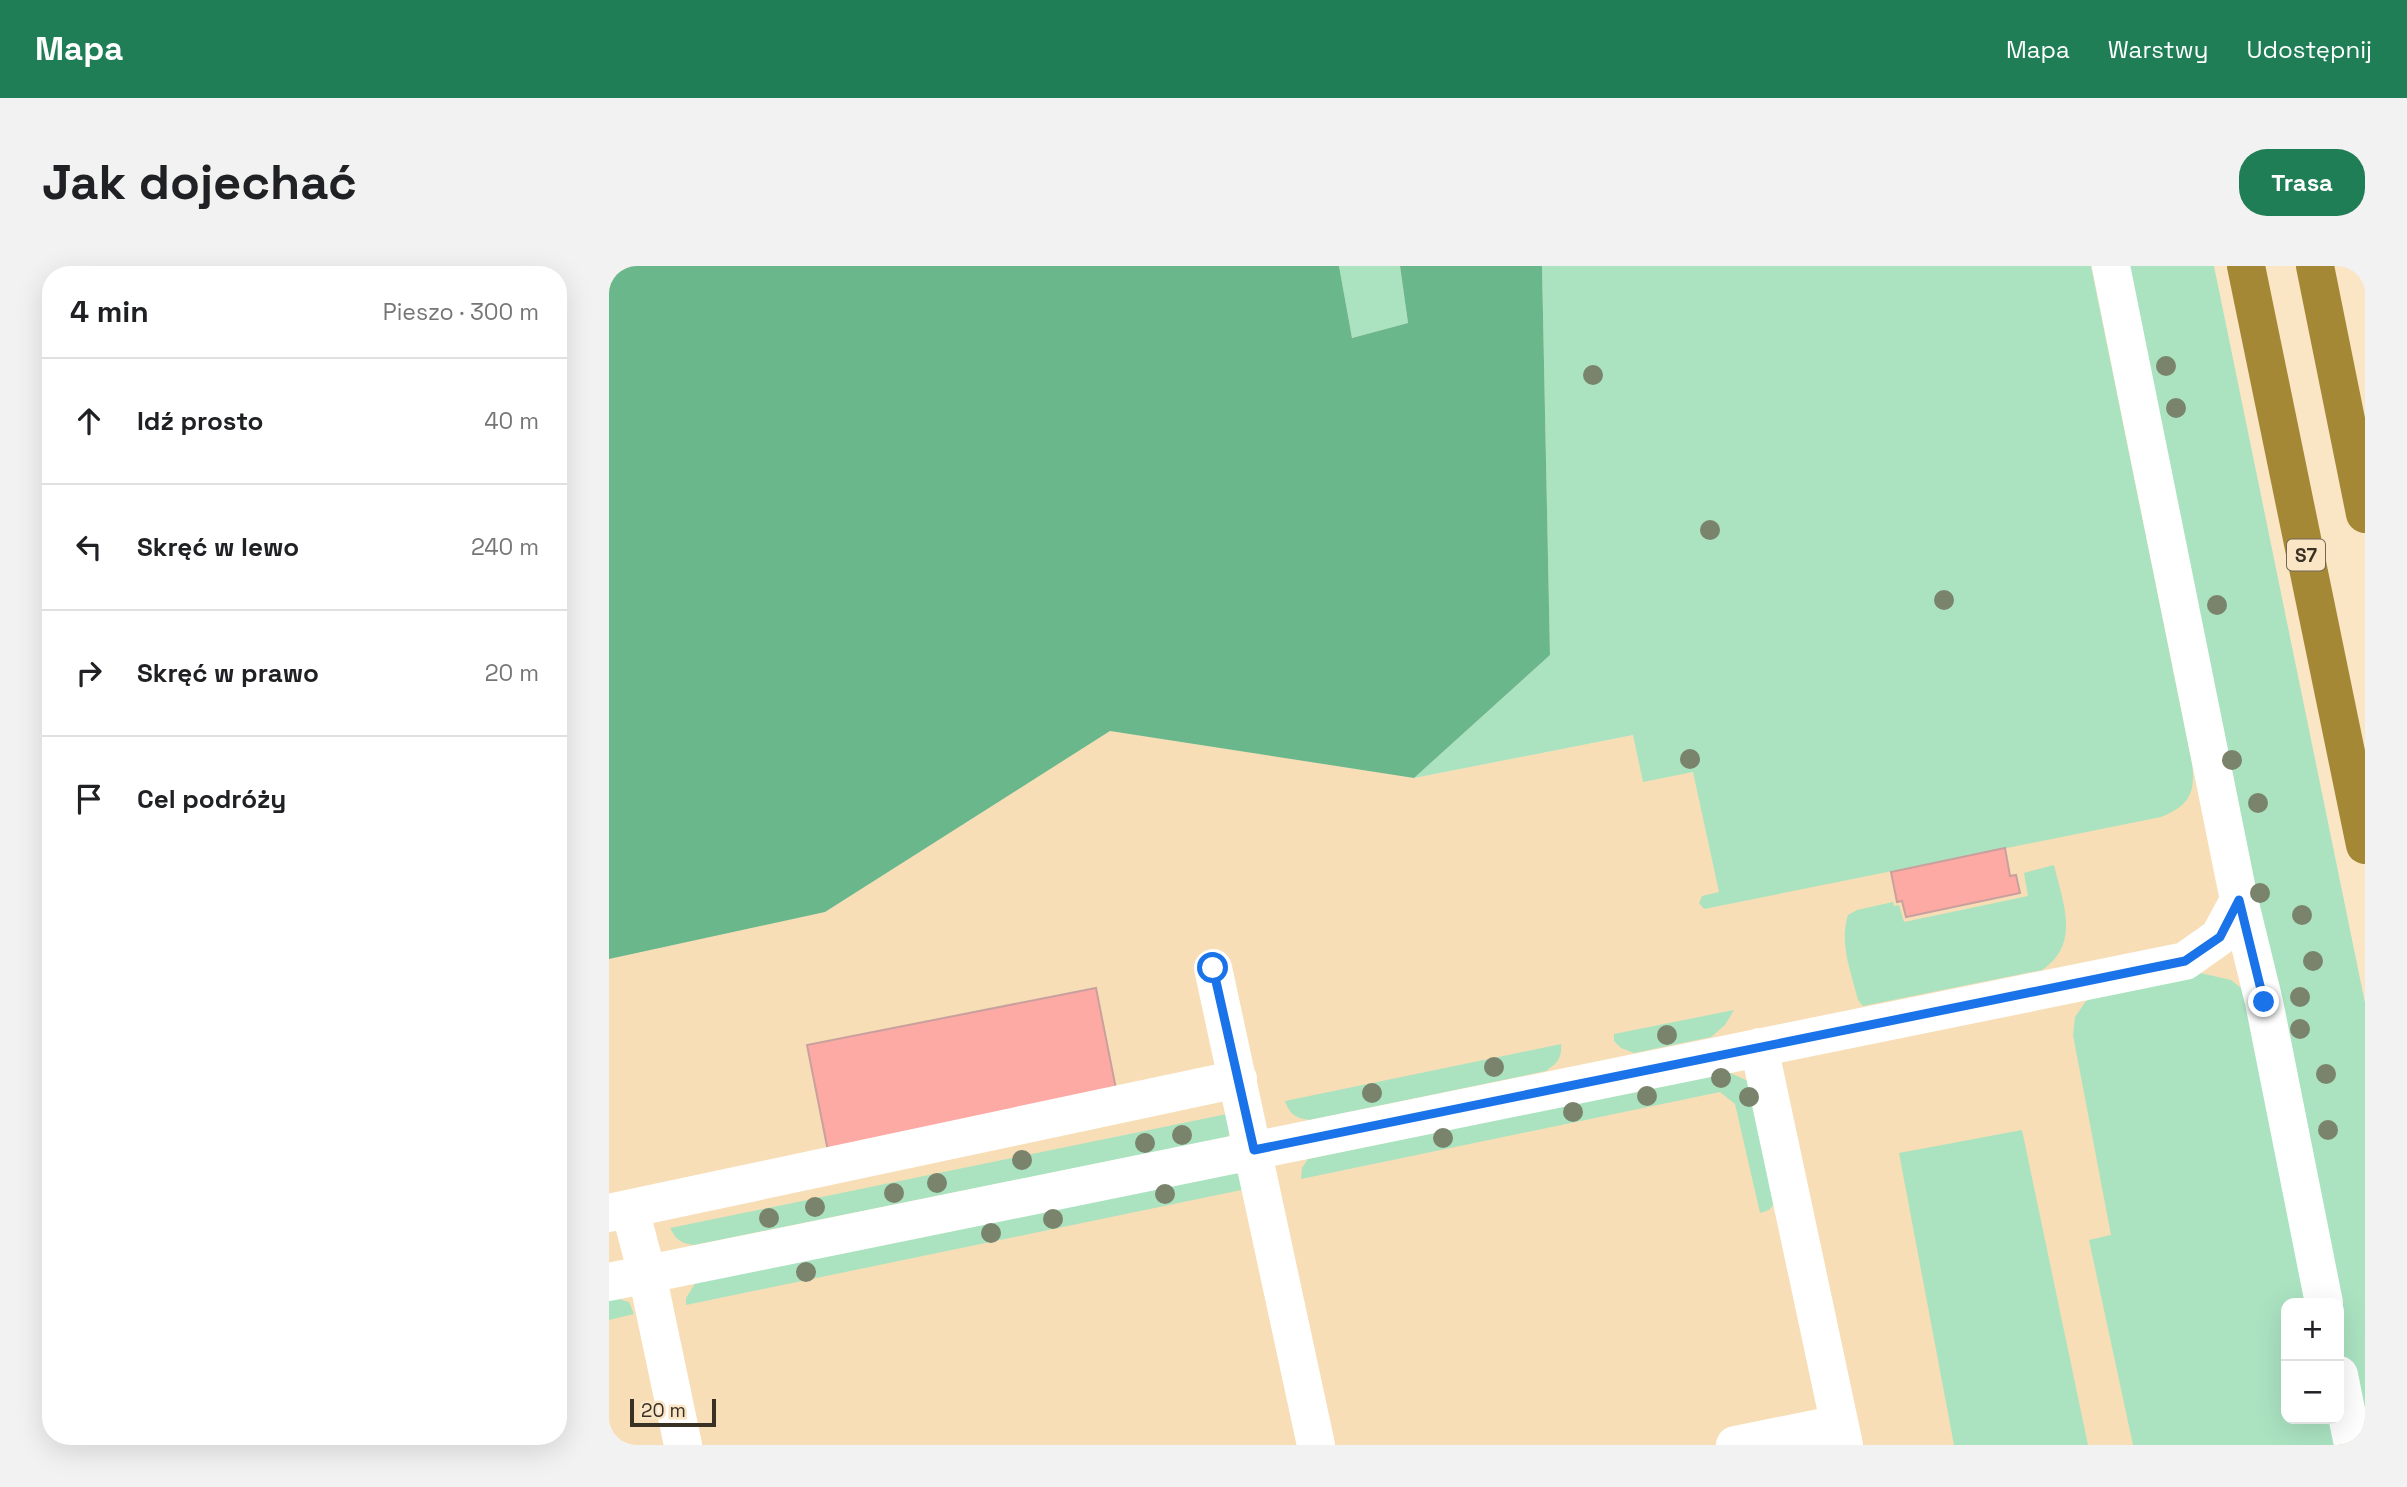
<!DOCTYPE html>
<html lang="pl">
<meta charset="utf-8">
<style>
:root{--surface:#fff;--page:#f2f2f2;--text:#202124;--muted:#757577;--line:#e0e0e0;--accent:#1f7e55}
body{margin:0;font-family:"Space Grotesk",sans-serif;background:var(--page);color:var(--text)}
.controls{position:absolute;right:21px;bottom:21px;display:grid;overflow:hidden;border-radius:14px;box-shadow:0 7px 28px #0002}
.controls button{width:63px;height:63px;display:grid;place-items:center;padding:0;border:0;border-bottom:2px solid var(--line);background:var(--surface);color:var(--text);font:35px sans-serif}
.scale{position:absolute;left:21px;bottom:18px;width:86px;box-sizing:border-box;padding-left:7px;border:4px solid #393124;border-top:0;font-size:19px;line-height:24px;white-space:nowrap;color:#393124;-webkit-text-stroke:5px #fae5c5;paint-order:stroke}
.stop{position:absolute;width:21px;height:21px;margin:-16px;border:5px solid #1a73e8;border-radius:50%;background:#fff}
.stop.end{background:#1a73e8;border-color:#fff;box-shadow:0 2px 7px #0008}
.list{margin:0;padding:0;list-style:none}
h2{display:flex;justify-content:space-between;align-items:center;height:91px;margin:0;padding:0 28px;font-size:30px}
h2 small{font-size:23px;font-weight:400;color:var(--muted)}
.list li{display:grid;grid-template-columns:46px 1fr auto;gap:21px;align-items:center;box-sizing:border-box;height:126px;padding:0 28px;border-top:2px solid var(--line)}
.list b{display:block;font-size:26px;white-space:nowrap}
.list em{font-size:23px;font-style:normal;color:var(--muted)}
.icon{flex:none;width:38px;height:38px;fill:none;stroke:currentColor;stroke-width:2;stroke-linecap:round;stroke-linejoin:round}
.map{position:relative;flex:none;width:1756px;height:1179px;overflow:hidden;border-radius:28px}
header{display:flex;align-items:center;gap:42px;box-sizing:border-box;height:98px;padding:0 35px;background:var(--accent);color:#fff}
header strong{font-size:33px}
nav{display:flex;gap:38px;margin-inline-start:auto;font-size:24px}
.intro{display:flex;align-items:center;justify-content:space-between;box-sizing:border-box;height:168px;padding:0 42px}
h1{margin:0;font-size:49px}
.button{padding:18px 32px;border-radius:28px;background:var(--accent);color:#fff;font-size:24px;font-weight:700}
main{display:flex;gap:42px;padding:0 42px}
aside{flex:1;background:var(--surface);border-radius:28px;box-shadow:0 7px 28px #0002}
.map>svg:first-child{display:block}
.built{fill:#f7deb6;fill-rule:evenodd}
.green{fill:#abe3c1;fill-rule:evenodd}
.forest{fill:#6ab78c}
.building{fill:#feaaa4;stroke:#c9a09d;stroke-width:2}
.lines{fill:none;stroke-linecap:round;stroke-linejoin:round}
.minor{stroke:#fff;stroke-width:38}
.highway{stroke:#a58835;stroke-width:38}
.tree{fill:#7a836b}
.route{stroke:#1a73e8;stroke-width:9}
.labels{text-anchor:middle;dominant-baseline:central;stroke-width:6;stroke-linejoin:round;paint-order:stroke}
.shield{fill:#fae5c5;stroke:#736754;stroke-width:2}
.shield-label{font-size:19px;font-weight:bold;fill:#393124}
</style>
<header>
<strong>Mapa</strong>
<nav><a>Mapa</a><a>Warstwy</a><a>Udostępnij</a></nav>
</header>
<div class="intro"><h1>Jak dojechać</h1><a class="button">Trasa</a></div>
<main>
<aside>
<h2>4 min<small>Pieszo · 300 m</small></h2>
<ul class="list">
<li><svg class="icon" aria-label="ahead" viewBox="0 0 24 24"><path d="M12 20V5M6 11l6-6 6 6"/></svg><div><b>Idź prosto</b></div><em>40 m</em></li>
<li><svg class="icon" aria-label="left" viewBox="0 0 24 24"><path d="M17 20v-9H6M10 6l-5 5 5 5"/></svg><div><b>Skręć w lewo</b></div><em>240 m</em></li>
<li><svg class="icon" aria-label="right" viewBox="0 0 24 24"><path d="M7 20v-9h11M14 6l5 5-5 5"/></svg><div><b>Skręć w prawo</b></div><em>20 m</em></li>
<li><svg class="icon" aria-label="arrive" viewBox="0 0 24 24"><path d="M6 21V4h12l-3 4 3 4H6"/></svg><div><b>Cel podróży</b></div></li>
</ul>
</aside>
<div class="map">
<svg width="1756" height="1179" viewBox="0 0 1756 1179">
<rect width="100%" height="100%" fill="#fae5c5"/>
<path class="built" d="M1600,349L1756,1082V1179H0V693L216,646L501,465L805,512L1025,469ZM1677,1037H1730V1153H1677Z"/>
<path class="green" d="M730,0H791L799,57L743,72Z
M933,0H1482L1583,497C1587,527 1580,540 1552,551L1095,643L1090,637L1093,630L1110,626L1084,506L1034,516L1024,469L805,512L941,389Z
M1514,0H1605L1756,737V1179H1524L1480,974L1502,969L1464,769L1466,751L1477,735L1496,724L1587,706L1622,714L1632,722ZM1677,1037H1730V1153H1677Z
M1445,599C1454,637 1472,678 1433,704L1254,740L1249,734C1242,706 1230,677 1239,649L1248,644L1284,636L1285,640L1290,639L1295,656L1419,630L1415,607Z
M1125,744L1116,759L1102,771L1025,787L1012,782L1005,775V768Z
M952,778C953,792 949,797 937,805L701,854C687,852 681,849 676,835Z
M1117,805L1139,815L1166,937L1160,944L1151,947L1126,838L1111,826L692,913L693,902L699,893Z
M623,847L624,858L619,871L85,979C72,977 67,974 61,962Z
M1413,864L1479,1179H1345L1290,887Z
M627,907L635,911L642,922L77,1039V1032L87,1016Z
M0,1030L20,1036L25,1048L0,1054Z"/>
<path class="forest" d="M0,0H730L743,72L799,57L791,0H933L941,389L805,512L501,465L216,646L0,693Z"/>
<path class="building" d="M1396,582L1401,610L1407,609L1411,627L1297,651L1293,635L1288,636L1282,606Z
M487,722L508,828L219,885L198,779Z"/>
<g class="lines">
<path class="minor" d="M1630,634L1655,736L1715,1037
M604,702L707,1179
M1150,781L1235,1179
M21,943L38,1008L74,1179
M0,947L629,813
M0,1016L1576,695L1610,671L1630,634L1502,0
M1730,1109L1744,1179
M1126,1179L1230,1158"/>
<path class="highway" d="M1637,0L1756,579
M1706,0L1756,248"/>
</g>
<g class="tree">
<circle cx="1557" cy="100" r="10"/>
<circle cx="984" cy="109" r="10"/>
<circle cx="1567" cy="142" r="10"/>
<circle cx="1101" cy="264" r="10"/>
<circle cx="1335" cy="334" r="10"/>
<circle cx="1608" cy="339" r="10"/>
<circle cx="1081" cy="493" r="10"/>
<circle cx="1623" cy="494" r="10"/>
<circle cx="1649" cy="537" r="10"/>
<circle cx="1651" cy="627" r="10"/>
<circle cx="1693" cy="649" r="10"/>
<circle cx="1704" cy="695" r="10"/>
<circle cx="1691" cy="731" r="10"/>
<circle cx="1691" cy="763" r="10"/>
<circle cx="1058" cy="769" r="10"/>
<circle cx="885" cy="801" r="10"/>
<circle cx="1717" cy="808" r="10"/>
<circle cx="1112" cy="812" r="10"/>
<circle cx="763" cy="827" r="10"/>
<circle cx="1038" cy="830" r="10"/>
<circle cx="1140" cy="831" r="10"/>
<circle cx="964" cy="846" r="10"/>
<circle cx="1719" cy="864" r="10"/>
<circle cx="573" cy="869" r="10"/>
<circle cx="834" cy="872" r="10"/>
<circle cx="536" cy="877" r="10"/>
<circle cx="413" cy="894" r="10"/>
<circle cx="328" cy="917" r="10"/>
<circle cx="285" cy="927" r="10"/>
<circle cx="556" cy="928" r="10"/>
<circle cx="206" cy="941" r="10"/>
<circle cx="160" cy="952" r="10"/>
<circle cx="444" cy="953" r="10"/>
<circle cx="382" cy="967" r="10"/>
<circle cx="197" cy="1006" r="10"/>
</g>
<g class="lines">
<path class="route" d="M604,702L645,884L1576,695L1611,671L1630,634L1655,736"/>
</g>
<g class="labels">
<rect class="shield" x="1678" y="273.5" width="38" height="31" rx="5"/>
<g class="shield-label">
<text x="1697" y="289">S7</text>
</g>
</g>
</svg>
<div class="controls">
<button>+</button>
<button>−</button>
</div>
<div class="scale">20 m</div>
<div class="stop" style="left:604px;top:702px"></div>
<div class="stop end" style="left:1655px;top:736px"></div>
</div>
</main>
